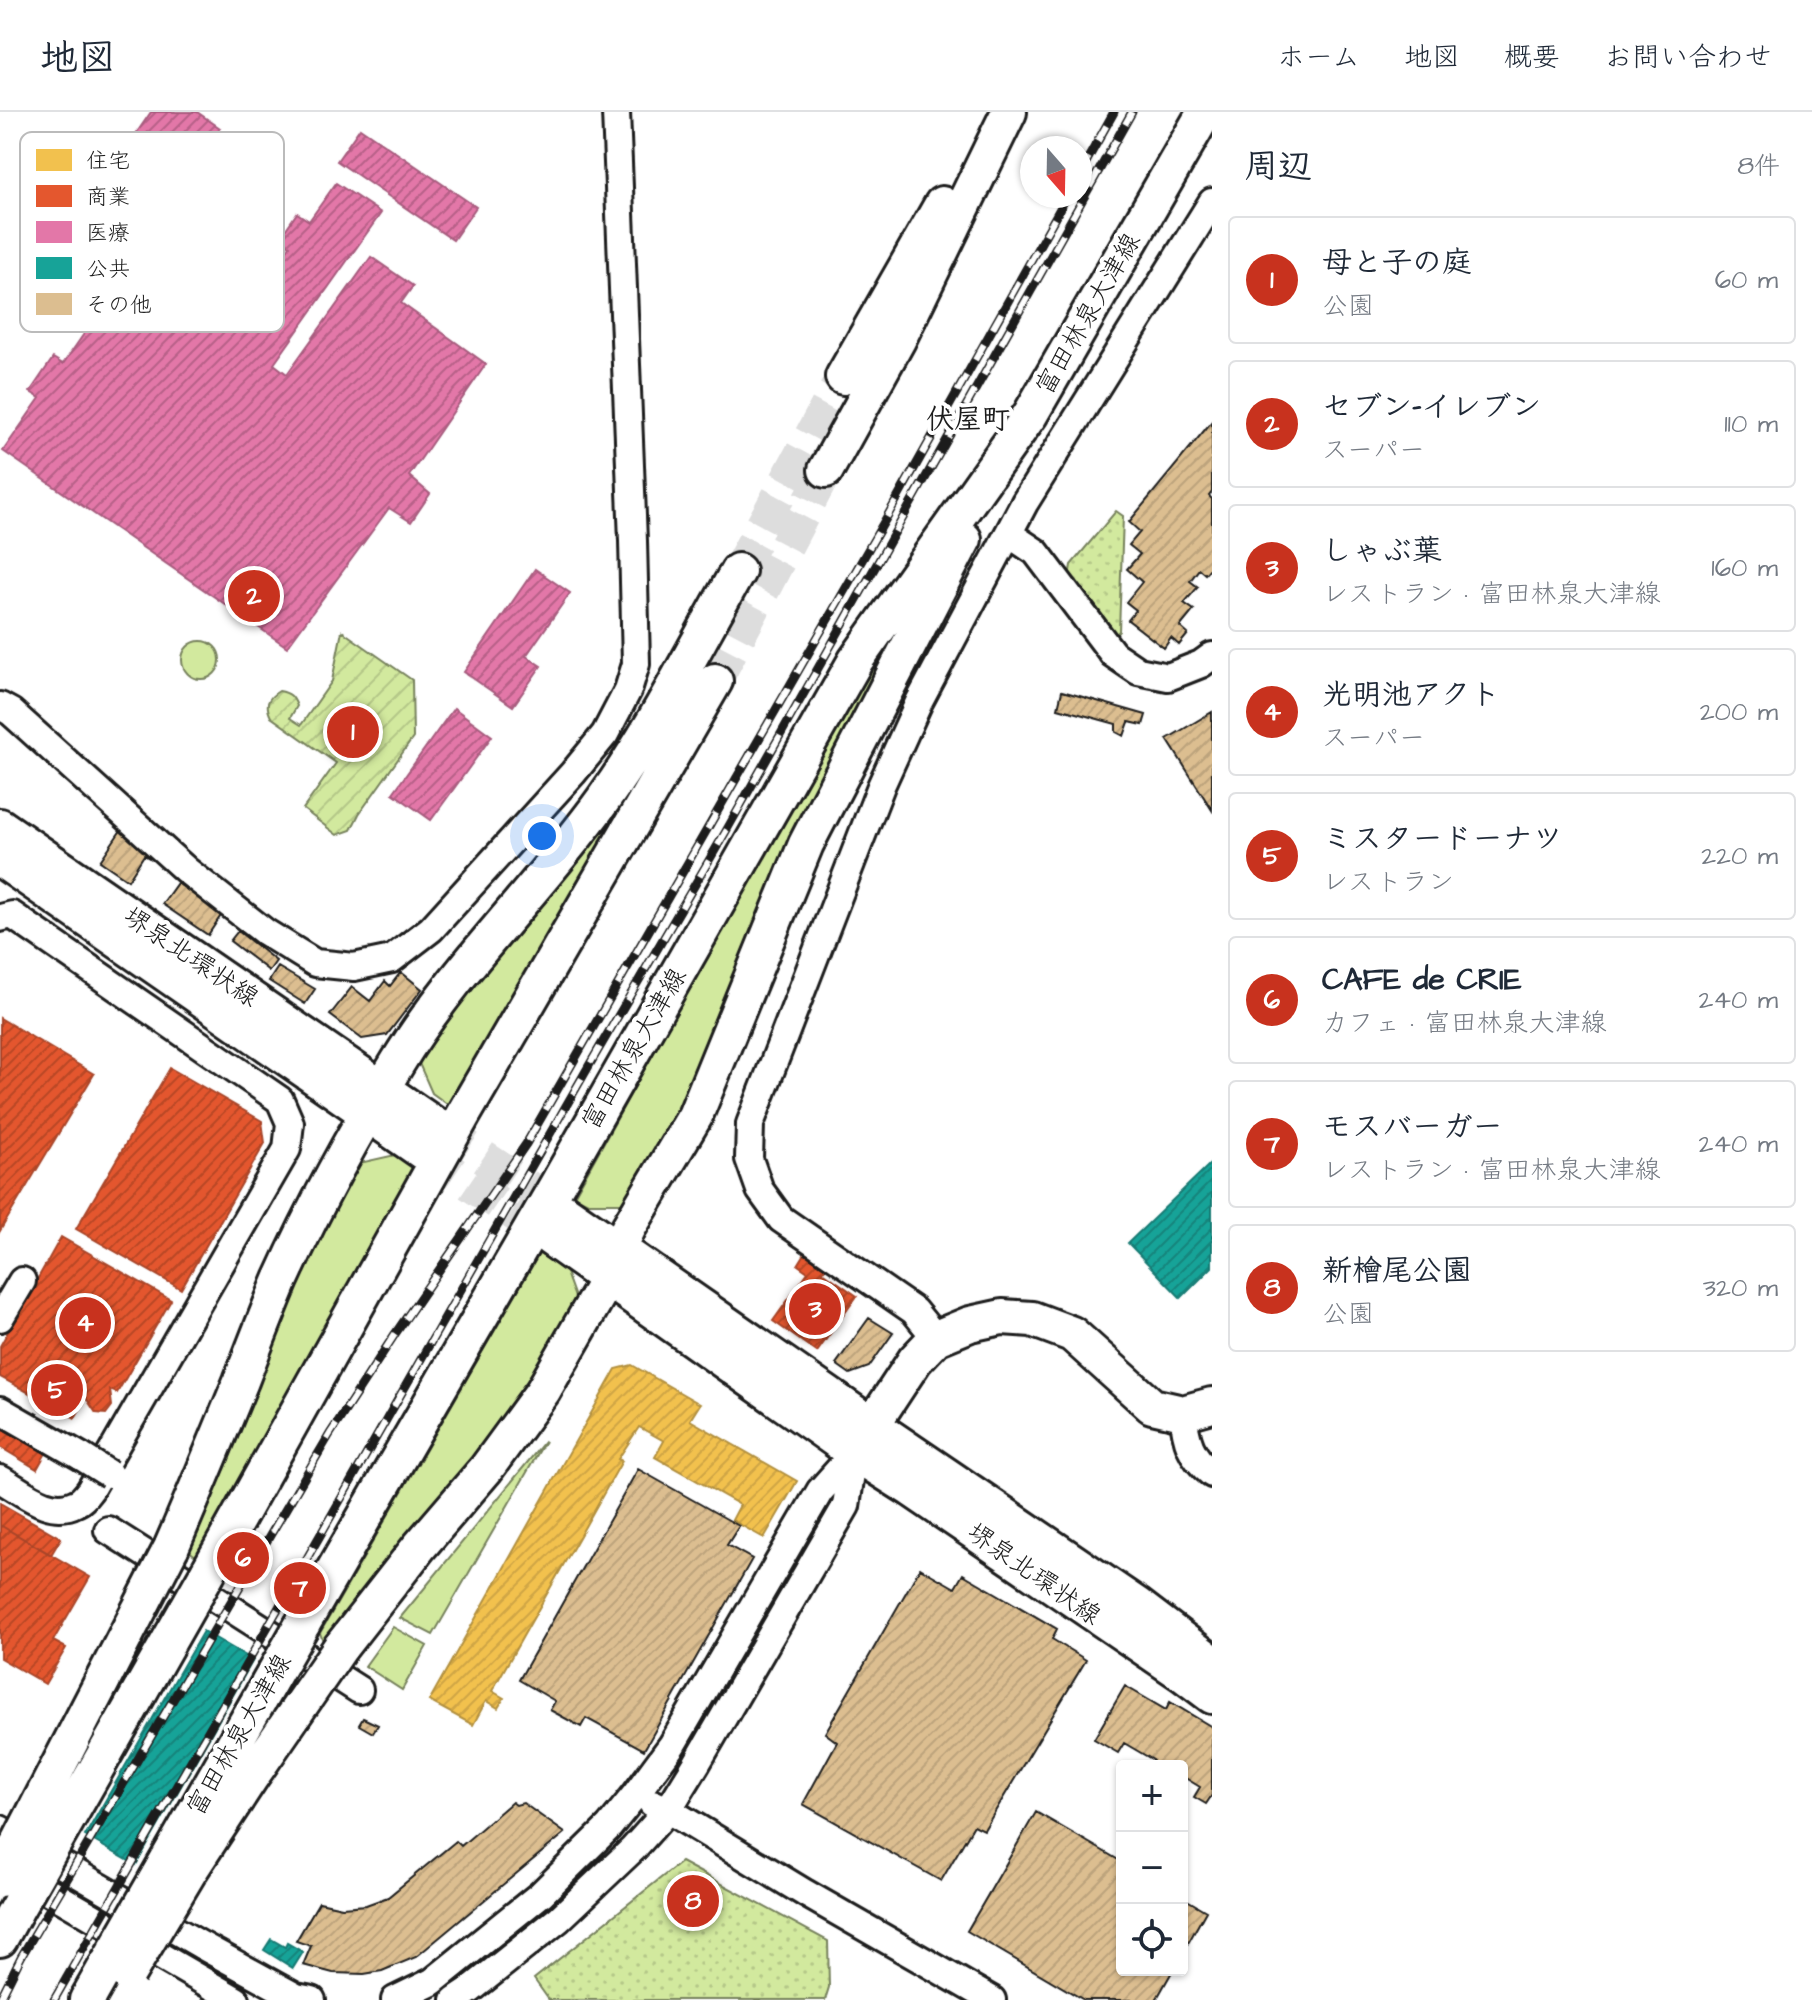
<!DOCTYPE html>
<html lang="ja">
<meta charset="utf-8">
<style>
:root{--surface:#fff;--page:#f6f6f7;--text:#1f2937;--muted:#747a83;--line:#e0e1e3;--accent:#c8321e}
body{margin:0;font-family:"Architects Daughter","Klee One",sans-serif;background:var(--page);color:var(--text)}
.controls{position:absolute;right:24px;bottom:24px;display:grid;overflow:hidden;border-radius:8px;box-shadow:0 2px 6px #0004}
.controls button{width:72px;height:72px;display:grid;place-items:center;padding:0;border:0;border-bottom:2px solid var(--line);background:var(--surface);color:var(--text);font:40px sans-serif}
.compass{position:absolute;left:1020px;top:24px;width:72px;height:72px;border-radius:50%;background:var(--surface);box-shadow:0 2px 6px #0004;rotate:160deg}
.you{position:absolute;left:542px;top:724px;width:28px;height:28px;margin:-20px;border:6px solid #fff;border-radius:50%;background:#1a73e8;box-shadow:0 0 0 12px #1a73e833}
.badge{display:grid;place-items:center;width:52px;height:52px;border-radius:50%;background:var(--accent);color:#fff;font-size:26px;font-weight:700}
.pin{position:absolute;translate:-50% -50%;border:4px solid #fff;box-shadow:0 2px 8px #0006}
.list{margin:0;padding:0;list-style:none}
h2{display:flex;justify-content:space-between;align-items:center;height:104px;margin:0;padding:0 32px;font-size:34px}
h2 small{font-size:26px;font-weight:400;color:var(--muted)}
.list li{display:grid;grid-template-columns:52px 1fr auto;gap:24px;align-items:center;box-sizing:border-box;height:128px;margin:0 16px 16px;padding:0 16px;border:2px solid var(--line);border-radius:8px}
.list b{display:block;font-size:30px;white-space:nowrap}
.list p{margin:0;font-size:26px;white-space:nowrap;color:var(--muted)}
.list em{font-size:26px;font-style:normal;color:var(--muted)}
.icon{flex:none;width:44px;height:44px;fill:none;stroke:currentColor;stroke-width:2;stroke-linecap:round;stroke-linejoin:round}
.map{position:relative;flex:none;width:1212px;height:1888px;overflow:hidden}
header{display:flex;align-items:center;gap:48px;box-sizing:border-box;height:112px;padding:0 40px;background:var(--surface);border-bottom:2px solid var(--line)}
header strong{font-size:38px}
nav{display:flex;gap:44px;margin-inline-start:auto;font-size:28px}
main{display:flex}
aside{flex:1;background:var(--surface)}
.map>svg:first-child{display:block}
.grass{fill:#d2e99e;stroke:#77825d;stroke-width:2}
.park{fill:url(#park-dots);stroke:#77825d;stroke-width:2}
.garden{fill:url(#garden-furrows);stroke:#77825d;stroke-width:2}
.homes{fill:url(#homes-hatch);stroke:#b2903f;stroke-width:2}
.shops{fill:url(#shops-hatch);stroke:#a84529;stroke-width:2}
.health{fill:url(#health-hatch);stroke:#a75c7e;stroke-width:2}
.public{fill:url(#public-hatch);stroke:#187a73;stroke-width:2}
.building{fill:url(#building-hatch);stroke:#1c1c1c;stroke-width:2}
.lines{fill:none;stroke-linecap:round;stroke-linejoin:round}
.major-tunnel{stroke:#ddd;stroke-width:34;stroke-dasharray:34 17;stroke-linecap:butt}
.minor-casing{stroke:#1c1c1c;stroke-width:32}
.major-casing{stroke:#1c1c1c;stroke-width:40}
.minor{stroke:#fff;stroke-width:26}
.major{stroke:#fff;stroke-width:34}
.rail-casing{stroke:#1c1c1c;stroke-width:9}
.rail{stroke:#fff;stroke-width:6;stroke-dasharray:18;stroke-linecap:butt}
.minor-bridge-casing{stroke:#1c1c1c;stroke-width:32;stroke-linecap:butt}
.major-bridge-casing{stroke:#1c1c1c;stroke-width:40;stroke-linecap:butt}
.minor-bridge{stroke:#fff;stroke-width:26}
.major-bridge{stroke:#fff;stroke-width:34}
.labels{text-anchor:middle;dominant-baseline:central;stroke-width:8;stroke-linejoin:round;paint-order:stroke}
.street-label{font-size:26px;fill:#1c1c1c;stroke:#fff}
.neighbourhood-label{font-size:28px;font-weight:bold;fill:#1c1c1c;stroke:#fff}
.key{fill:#fff;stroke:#bbb;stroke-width:2}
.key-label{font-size:22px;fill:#1c1c1c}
</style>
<header>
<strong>地図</strong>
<nav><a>ホーム</a><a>地図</a><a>概要</a><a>お問い合わせ</a></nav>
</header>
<main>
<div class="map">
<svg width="1212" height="1888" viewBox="0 0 1212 1888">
<defs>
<pattern id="park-dots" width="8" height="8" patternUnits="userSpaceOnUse" patternTransform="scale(2)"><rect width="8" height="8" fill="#d2e99e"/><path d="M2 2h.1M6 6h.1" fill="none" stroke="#b4c788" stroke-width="1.8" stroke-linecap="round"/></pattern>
<pattern id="garden-furrows" width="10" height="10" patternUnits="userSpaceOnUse" patternTransform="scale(2)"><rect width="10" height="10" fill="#d2e99e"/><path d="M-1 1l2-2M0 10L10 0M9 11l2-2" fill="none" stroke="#b4c788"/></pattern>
<pattern id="homes-hatch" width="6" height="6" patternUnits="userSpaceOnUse" patternTransform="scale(2)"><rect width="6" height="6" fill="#f2c14e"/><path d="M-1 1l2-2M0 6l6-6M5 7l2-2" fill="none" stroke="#cfa544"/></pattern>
<pattern id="shops-hatch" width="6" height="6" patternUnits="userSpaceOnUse" patternTransform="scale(2)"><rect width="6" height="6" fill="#e4572e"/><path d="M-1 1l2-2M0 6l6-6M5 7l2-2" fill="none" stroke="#b84726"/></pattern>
<pattern id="health-hatch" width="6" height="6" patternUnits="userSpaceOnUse" patternTransform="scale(2)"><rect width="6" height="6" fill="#e377a8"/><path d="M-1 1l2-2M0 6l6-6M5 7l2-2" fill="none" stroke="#b76188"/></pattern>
<pattern id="public-hatch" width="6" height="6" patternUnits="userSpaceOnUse" patternTransform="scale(2)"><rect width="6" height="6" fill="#17a398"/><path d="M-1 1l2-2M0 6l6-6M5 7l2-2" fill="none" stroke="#14847b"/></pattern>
<pattern id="building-hatch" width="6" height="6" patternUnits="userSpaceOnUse" patternTransform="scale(2)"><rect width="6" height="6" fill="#dcbe90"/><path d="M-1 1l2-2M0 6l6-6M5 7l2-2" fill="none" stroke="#bca37c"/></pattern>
</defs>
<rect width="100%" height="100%" fill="#fff"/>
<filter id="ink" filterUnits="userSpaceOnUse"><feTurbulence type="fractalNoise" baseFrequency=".0125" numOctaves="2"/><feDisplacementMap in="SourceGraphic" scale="16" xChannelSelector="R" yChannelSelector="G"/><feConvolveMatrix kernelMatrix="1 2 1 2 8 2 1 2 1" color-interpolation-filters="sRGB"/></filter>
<g filter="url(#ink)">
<path class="grass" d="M895,511L914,514L682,1012L633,1091H588L574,1084L848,591Z
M182 548a19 19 0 1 1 38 0a19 19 0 1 1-38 0Z
M623,695L454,997L432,981L417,947L508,825L576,752L600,718Z
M395,1043L417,1058L198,1446L188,1438L226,1355L276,1222L321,1117L355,1052Z
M539,1142L565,1158L577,1191L530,1271L474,1349L331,1530L323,1529L320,1521Z
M545,1329L433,1523L400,1506Z
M393,1515L427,1534L402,1578L365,1554Z"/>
<path class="park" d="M1116,399L1123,404L1119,519L1114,525L1069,465L1071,453Z
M681,1750L828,1829L829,1875L825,1888H549L534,1867Z"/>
<path class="garden" d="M342,519L412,568L413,626L359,702L351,718L337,723L303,697L336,651L271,605C265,593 267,586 279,579C290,581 293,584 297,594L290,606L301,613L332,569Z"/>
<path class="homes" d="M632,1253L700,1292L690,1308L797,1369L764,1426L732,1408L740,1393L655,1345L664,1329L639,1315L618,1347L622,1349L492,1579L504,1586L498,1596L486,1589L473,1613L429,1589L616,1257Z"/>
<path class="shops" d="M0,906L94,962L0,1119Z
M170,956L262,1009L265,1031L181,1177L76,1117Z
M61,1125L171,1188L117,1281L110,1278L112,1294L106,1302L96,1301L86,1286L75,1306L0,1265V1234Z
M806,1140L827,1154L823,1160L857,1184L817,1240L773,1209L808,1160L798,1153Z
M0,1315L46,1341L37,1357L0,1335Z
M0,1391L61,1426L51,1443L0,1413Z
M0,1413L90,1465L53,1529L66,1536L45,1572L0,1546Z"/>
<path class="health" d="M151,0H197L220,16L184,67L189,71L207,44L254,76L238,99L264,117L241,150L266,168L290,134L279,127L297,101L309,109L336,71L381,101L274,252L287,262L371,145L413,174L401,191L486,252L409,364L430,382L411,410L389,396L287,535L3,339L40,286L30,280L53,246L63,252L181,82L122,42Z
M360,16L476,95L453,128L337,49Z
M535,457L570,481L526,544L541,554L513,594L464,560Z
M454,596L492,624L431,708L393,681Z"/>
<path class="public" d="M1212,1050V1155L1181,1186L1128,1131Z
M203,1519L253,1548L136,1753L85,1724Z
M271,1827L285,1835L287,1831L303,1840L293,1856L264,1838Z"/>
<path class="building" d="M1212,309V380L1209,384L1212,387V454L1205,462L1199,457L1190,469L1198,475L1184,491L1194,498L1180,515L1188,522L1179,533L1171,526L1164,536L1128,508L1136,498L1126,490L1142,470L1127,457L1140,442L1129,433L1140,420L1129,410Z
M1062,579L1146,603L1143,613L1129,610L1124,624L1116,620V612L1058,596Z
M1212,600V698L1167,627Z
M121,718L154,739L149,746L144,743L128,768L100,749Z
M177,771L222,802L208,823L162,792Z
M238,819L276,849L269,859L230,829Z
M278,855L315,877L305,892L269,869Z
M401,860L422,877L387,923L362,927L330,903L352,875L370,889L385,869L390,874Z
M869,1206L893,1221L869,1255L850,1262L836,1252Z
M638,1357L739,1414L727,1433L752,1447L644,1638L586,1606L581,1615L550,1598L555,1589L519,1568Z
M920,1456L955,1476L963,1462L1057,1517L1052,1527L1086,1548L984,1718L974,1713L941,1769L803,1692L837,1630L825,1621Z
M1125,1574L1166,1598L1170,1590L1212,1615V1683L1206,1692L1194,1685L1200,1675L1182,1664V1654H1149L1153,1648L1124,1631L1118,1641L1094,1627Z
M363,1606L378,1613L373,1621L359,1613Z
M512,1690L516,1693L523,1691L565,1721L416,1845L382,1859L364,1862L333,1861L303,1853L311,1834L296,1829L319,1790L342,1795L366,1793L388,1785L456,1729L461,1734Z
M1036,1700L1122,1750V1858H1173L1156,1888H1084L967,1819Z
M1182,1785L1206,1799L1182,1842Z"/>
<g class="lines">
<path class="major-tunnel" d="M738,459L843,265
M715,569L826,358
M441,1017L564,1099
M427,1043L550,1126"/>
<defs>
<path id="minor" d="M1009,422L1036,440L1113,542L1138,559L1168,565L1201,552L1212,544
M0,594L11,600L186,758L265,820L315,851L354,855L392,847L431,817L573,661L605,622L628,578L636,552L633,429L616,0
M0,806L12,803L280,988L290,1011L287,1037L90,1378C86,1383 82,1389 76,1391C50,1405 22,1379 0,1367
M0,1206L22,1169
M936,1226L914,1199L781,1107L760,1078L749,1047L750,1012L881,674L919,590L1025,390L1212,90
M0,1298L82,1345
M1183,1301C1186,1328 1190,1344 1212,1362
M108,1418L359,1578
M89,1638L142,1535
M652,1691L668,1698L805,1781L992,1888
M0,1717L201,1833L296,1885L312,1888
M17,1761L236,1888
M395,1888L432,1870L541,1782L609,1715L635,1683L672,1633L820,1379L854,1341
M455,1888L470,1878L559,1807L633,1737L668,1698L697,1651L846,1394L854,1341"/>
<path id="major" d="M843,265L942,92
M826,358L898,228L1009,0
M0,714L441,1017
M0,747L427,1043
M564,1099L872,1313L1137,1493L1212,1550
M550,1126L854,1341L911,1377L1184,1563L1212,1584
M861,1330L915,1248L936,1226L970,1212L1002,1205L1032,1207L1072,1222L1152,1294L1183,1301L1212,1293
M171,1436C195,1381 218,1325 241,1269C254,1235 267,1201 281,1168C315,1093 355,1020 398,950C456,855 538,778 603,688C654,617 694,536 738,459
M208,1460L463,1003L715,569
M302,1513L558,1071L856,548L1030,303L1205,0
M340,1536L419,1435L486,1357L543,1279L608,1166L619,1136L629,1115L695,1004L806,732L964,427
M0,1827L16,1798
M87,1888L108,1851"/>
</defs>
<use href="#minor" class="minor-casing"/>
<use href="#major" class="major-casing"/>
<use href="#minor" class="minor"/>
<use href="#major" class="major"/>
<defs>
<path id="rail" d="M1080,61L1114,0
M0,1887L21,1845L330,1322L395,1222L526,1032L896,389L1067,84
M54,1888L590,952L725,721L1132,0"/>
</defs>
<use href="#rail" class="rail-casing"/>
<use href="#rail" class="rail"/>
<defs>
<path id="minor-bridge" d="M82,1345L109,1362"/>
<path id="major-bridge" d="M0,1767L171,1436
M16,1798L208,1460
M109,1850L302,1513
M128,1862L189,1760L251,1665L340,1536"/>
</defs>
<use href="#minor-bridge" class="minor-bridge-casing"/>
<use href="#major-bridge" class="major-bridge-casing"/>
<use href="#minor-bridge" class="minor-bridge"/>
<use href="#major-bridge" class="major-bridge"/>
</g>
</g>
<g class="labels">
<g class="street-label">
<text transform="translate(1088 202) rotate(-60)">富田林泉大津線</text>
<text transform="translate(191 845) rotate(34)">堺泉北環状線</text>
<text transform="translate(634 937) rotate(-60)">富田林泉大津線</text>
<text transform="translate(1034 1462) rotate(35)">堺泉北環状線</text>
<text transform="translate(239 1623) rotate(-60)">富田林泉大津線</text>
</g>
<g class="neighbourhood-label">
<text x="968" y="307">伏屋町</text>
</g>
</g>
<rect x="20" y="20" width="264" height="200" rx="12" class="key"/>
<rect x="36" y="37" width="36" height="22" fill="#f2c14e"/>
<rect x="36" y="73" width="36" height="22" fill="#e4572e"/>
<rect x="36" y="109" width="36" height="22" fill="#e377a8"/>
<rect x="36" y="145" width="36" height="22" fill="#17a398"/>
<rect x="36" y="181" width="36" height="22" fill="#dcbe90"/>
<g class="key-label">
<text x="86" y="56">住宅</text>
<text x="86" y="92">商業</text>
<text x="86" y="128">医療</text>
<text x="86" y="164">公共</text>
<text x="86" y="200">その他</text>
</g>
</svg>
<div class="controls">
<button>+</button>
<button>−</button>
<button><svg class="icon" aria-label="locate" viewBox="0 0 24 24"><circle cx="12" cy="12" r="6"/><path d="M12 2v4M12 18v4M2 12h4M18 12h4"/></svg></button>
</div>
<svg class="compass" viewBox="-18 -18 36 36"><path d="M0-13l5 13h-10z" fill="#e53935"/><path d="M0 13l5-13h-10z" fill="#747a83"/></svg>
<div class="you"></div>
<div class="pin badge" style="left:353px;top:620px">1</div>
<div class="pin badge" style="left:254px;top:484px">2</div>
<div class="pin badge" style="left:815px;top:1197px">3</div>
<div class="pin badge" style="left:85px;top:1211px">4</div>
<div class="pin badge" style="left:57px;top:1278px">5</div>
<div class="pin badge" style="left:243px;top:1446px">6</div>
<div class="pin badge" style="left:300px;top:1476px">7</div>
<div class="pin badge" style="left:693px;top:1789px">8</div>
</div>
<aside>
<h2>周辺<small>8件</small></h2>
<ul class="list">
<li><span class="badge">1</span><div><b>母と子の庭</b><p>公園</p></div><em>60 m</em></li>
<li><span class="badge">2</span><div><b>セブン-イレブン</b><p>スーパー</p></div><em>110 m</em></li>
<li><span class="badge">3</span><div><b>しゃぶ葉</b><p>レストラン · 富田林泉大津線</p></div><em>160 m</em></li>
<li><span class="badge">4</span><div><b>光明池アクト</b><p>スーパー</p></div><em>200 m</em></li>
<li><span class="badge">5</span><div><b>ミスタードーナツ</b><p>レストラン</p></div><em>220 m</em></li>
<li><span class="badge">6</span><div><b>CAFE de CRIE</b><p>カフェ · 富田林泉大津線</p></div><em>240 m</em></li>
<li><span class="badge">7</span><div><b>モスバーガー</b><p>レストラン · 富田林泉大津線</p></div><em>240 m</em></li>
<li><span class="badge">8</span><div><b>新檜尾公園</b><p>公園</p></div><em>320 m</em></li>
</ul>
</aside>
</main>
